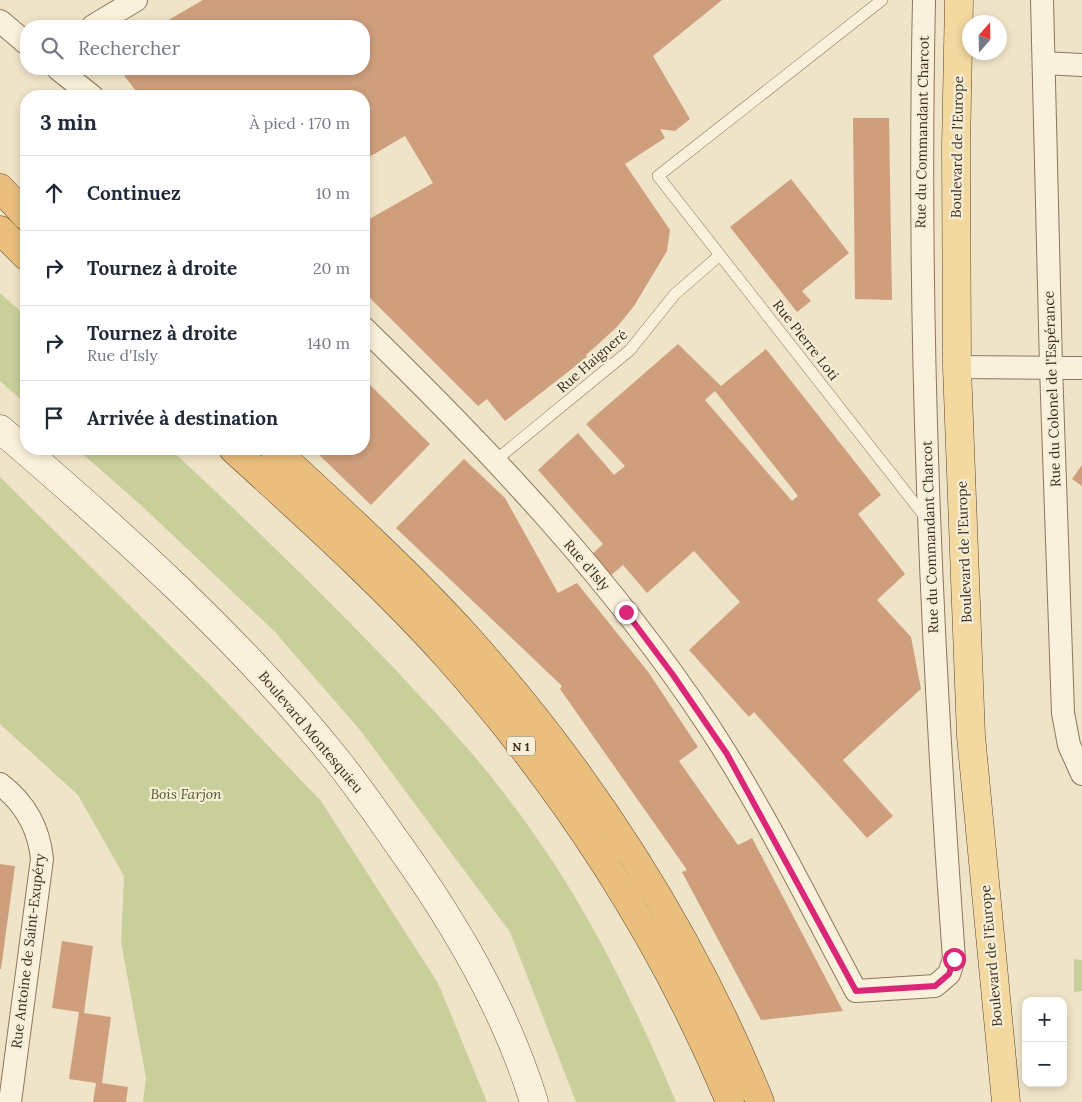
<!DOCTYPE html>
<html lang="fr">
<meta charset="utf-8">
<style>
:root{--surface:#fff;--page:#f2f2f3;--text:#1f2937;--muted:#747a83;--line:#e0e1e3}
body{margin:0;font-family:Lora,serif;background:var(--page);color:var(--text)}
.controls{position:absolute;right:15px;bottom:15px;display:grid;overflow:hidden;border-radius:10px;box-shadow:0 2px 8px #0003}
.controls button{width:45px;height:45px;display:grid;place-items:center;padding:0;border:0;border-bottom:1px solid var(--line);background:var(--surface);color:var(--text);font:25px sans-serif}
.compass{position:absolute;left:962px;top:15px;width:45px;height:45px;border-radius:50%;background:var(--surface);box-shadow:0 2px 8px #0003;rotate:20deg}
.stop{position:absolute;width:15px;height:15px;margin:-11px;border:4px solid #db2777;border-radius:50%;background:#fff}
.stop.end{background:#db2777;border-color:#fff;box-shadow:0 1px 5px #0008}
.list{margin:0;padding:0;list-style:none}
h2{display:flex;justify-content:space-between;align-items:center;height:65px;margin:0;padding:0 20px;font-size:21px}
h2 small{font-size:16px;font-weight:400;color:var(--muted)}
.list li{display:grid;grid-template-columns:32px 1fr auto;gap:15px;align-items:center;box-sizing:border-box;height:75px;padding:0 20px;border-top:1px solid var(--line)}
.list b{display:block;font-size:19px;white-space:nowrap}
.list p{margin:0;font-size:16px;white-space:nowrap;color:var(--muted)}
.list em{font-size:16px;font-style:normal;color:var(--muted)}
.icon{flex:none;width:28px;height:28px;fill:none;stroke:currentColor;stroke-width:2;stroke-linecap:round;stroke-linejoin:round}
.map{position:relative;flex:none;width:1082px;height:1102px;overflow:hidden}
.search{position:absolute;background:var(--surface);box-shadow:0 2px 8px #0003;left:20px;top:20px;width:350px;height:55px;display:flex;align-items:center;gap:12px;box-sizing:border-box;padding:0 18px;border-radius:20px;color:var(--muted);font-size:19px}
.panel{position:absolute;background:var(--surface);box-shadow:0 2px 8px #0003;left:20px;top:90px;width:350px;height:365px;border-radius:20px}
.map>svg:first-child{display:block}
.green{fill:#c9cf9b}
.building{fill:#cf9f7d;fill-rule:evenodd}
.lines{fill:none;stroke-linecap:round;stroke-linejoin:round}
.service-casing{stroke:#8d765c;stroke-width:12}
.minor-casing{stroke:#8d765c;stroke-width:24}
.secondary-casing{stroke:#6f573f;stroke-width:29}
.primary-casing{stroke:#5b4430;stroke-width:29}
.trunk-casing{stroke:#5b4430;stroke-width:29}
.service{stroke:#faf1dc;stroke-width:11}
.minor{stroke:#faf1dc;stroke-width:22}
.secondary{stroke:#faf1dc;stroke-width:28}
.primary{stroke:#f3d9a0;stroke-width:28}
.trunk{stroke:#eabe7c;stroke-width:28}
.route{stroke:#db2777;stroke-width:6}
.labels{text-anchor:middle;dominant-baseline:central;stroke-width:4.5;stroke-linejoin:round;paint-order:stroke}
.shield{fill:#f7eed8;stroke:#756857;stroke-width:1}
.shield-label{font-size:12px;font-weight:bold;fill:#3d2e20}
.street-label{font-size:14px;fill:#3d2e20;stroke:#f7eed8}
.park-label{font-size:14px;font-style:italic;fill:#4d5a26;stroke:#f7eed8}
</style>
<div class="map">
<svg width="1082" height="1102" viewBox="0 0 1082 1102">
<rect width="100%" height="100%" fill="#f0e4c8"/>
<path class="green" d="M0,293L26,316V404L0,381Z
M77,449H170C246,519 320,591 392,666C430,707 469,747 503,792C577,886 630,992 676,1102H576L510,932L360,730L274,631L143,507Z
M0,477L211,686L321,801L438,983L487,1102H143L146,1078L121,942L124,876L78,795L0,724Z
M1074,959L1082,960V991L1074,992Z"/>
<path class="building" d="M203,0H722L653,56L690,119L675,131L660,129L665,138L625,164L670,230L667,251L634,306L617,327L586,355L587,357L505,421L487,399L478,406L364,292V222L433,183L405,136L364,160V96H134L137,92L125,77L123,69H364V26H158Z
M853,118H889L892,300L855,299Z
M791,179L849,253L802,291L811,301L797,312L730,227Z
M678,344L721,386L766,349L881,495L858,514L905,574L877,600L911,637L921,689L843,760L893,816L867,838L754,712L749,717L689,650L740,602L694,551L647,593L623,565L608,578L590,556L603,544L538,470L578,433L614,475L625,466L586,424ZM715,391L798,496L792,501L705,400Z
M364,379L430,444L371,505L313,449H364Z
M464,459L505,498L558,593L577,583L649,673L698,747L679,761L738,845L752,838L843,1011L761,1020L682,872L687,870L560,689L562,686L396,528Z
M1082,465V486L1072,479Z
M0,864L15,866L1,969H0Z
M62,941L93,946L84,1013L111,1017L102,1083L128,1087L126,1102H93L96,1083L69,1079L79,1012L52,1008Z"/>
<g class="lines">
<defs>
<path id="service" d="M882,0L658,176L926,518
M496,460L630,350L675,294L720,255"/>
<path id="minor" d="M1042,0L1051,367L1063,713L1069,745L1082,774
M0,21L26,43
M93,26L136,0
M1044,63L1082,65
M58,69L92,96
M364,328C489,450 611,578 708,725C764,810 808,902 856,991L935,986L949,974L954,959C931,640 917,320 924,0
M957,367L1082,368
M0,784C25,803 39,828 42,859L10,1102"/>
<path id="secondary" d="M0,429C119,531 238,637 336,759C358,787 378,815 398,844C455,923 505,1008 534,1102"/>
<path id="primary" d="M959,0L956,146L957,367L971,736L1006,1102"/>
<path id="trunk" d="M0,188L26,216
M0,230L26,256
M233,449C305,515 379,581 445,654C563,786 662,938 730,1102
M274,449C340,510 406,570 466,636C589,773 691,931 760,1102"/>
</defs>
<use href="#service" class="service-casing"/>
<use href="#minor" class="minor-casing"/>
<use href="#secondary" class="secondary-casing"/>
<use href="#primary" class="primary-casing"/>
<use href="#trunk" class="trunk-casing"/>
<use href="#service" class="service"/>
<use href="#minor" class="minor"/>
<use href="#secondary" class="secondary"/>
<use href="#primary" class="primary"/>
<use href="#trunk" class="trunk"/>
</g>
<g class="lines">
<path class="route" d="M626,612L673,675L727,754L856,991L935,986L949,974L954,959"/>
</g>
<g class="labels">
<rect class="shield" x="507" y="736.5" width="28" height="19" rx="4"/>
<g class="shield-label">
<text x="521" y="746">N 1</text>
</g>
<g class="street-label">
<text transform="translate(922 132) rotate(-89)">Rue du Commandant Charcot</text>
<text transform="translate(957 147) rotate(-89)">Boulevard de l'Europe</text>
<text transform="translate(806 340) rotate(52)">Rue Pierre Loti</text>
<text transform="translate(592 361) rotate(-41)">Rue Haigneré</text>
<text transform="translate(1052 389) rotate(-92)">Rue du Colonel de l'Espérance</text>
<text transform="translate(930 537) rotate(-92)">Rue du Commandant Charcot</text>
<text transform="translate(964 552) rotate(-92)">Boulevard de l'Europe</text>
<text transform="translate(587 565) rotate(49)">Rue d'Isly</text>
<text transform="translate(311 732) rotate(50)">Boulevard Montesquieu</text>
<text transform="translate(28 951) rotate(-83)">Rue Antoine de Saint-Exupéry</text>
<text transform="translate(991 956) rotate(-95)">Boulevard de l'Europe</text>
</g>
<g class="park-label">
<text x="186" y="794">Bois Farjon</text>
</g>
</g>
</svg>
<div class="controls">
<button>+</button>
<button>−</button>
</div>
<svg class="compass" viewBox="-18 -18 36 36"><path d="M0-13l5 13h-10z" fill="#e53935"/><path d="M0 13l5-13h-10z" fill="#747a83"/></svg>
<div class="stop" style="left:954px;top:959px"></div>
<div class="stop end" style="left:626px;top:612px"></div>
<div class="search"><svg class="icon" aria-label="search" viewBox="0 0 24 24"><circle cx="10" cy="10" r="6"/><path d="M15 15l6 6"/></svg>Rechercher</div>
<section class="panel">
<h2>3 min<small>À pied · 170 m</small></h2>
<ul class="list">
<li><svg class="icon" aria-label="ahead" viewBox="0 0 24 24"><path d="M12 20V5M6 11l6-6 6 6"/></svg><div><b>Continuez</b></div><em>10 m</em></li>
<li><svg class="icon" aria-label="right" viewBox="0 0 24 24"><path d="M7 20v-9h11M14 6l5 5-5 5"/></svg><div><b>Tournez à droite</b></div><em>20 m</em></li>
<li><svg class="icon" aria-label="right" viewBox="0 0 24 24"><path d="M7 20v-9h11M14 6l5 5-5 5"/></svg><div><b>Tournez à droite</b><p>Rue d'Isly</p></div><em>140 m</em></li>
<li><svg class="icon" aria-label="arrive" viewBox="0 0 24 24"><path d="M6 21V4h12l-3 4 3 4H6"/></svg><div><b>Arrivée à destination</b></div></li>
</ul>
</section>
</div>
